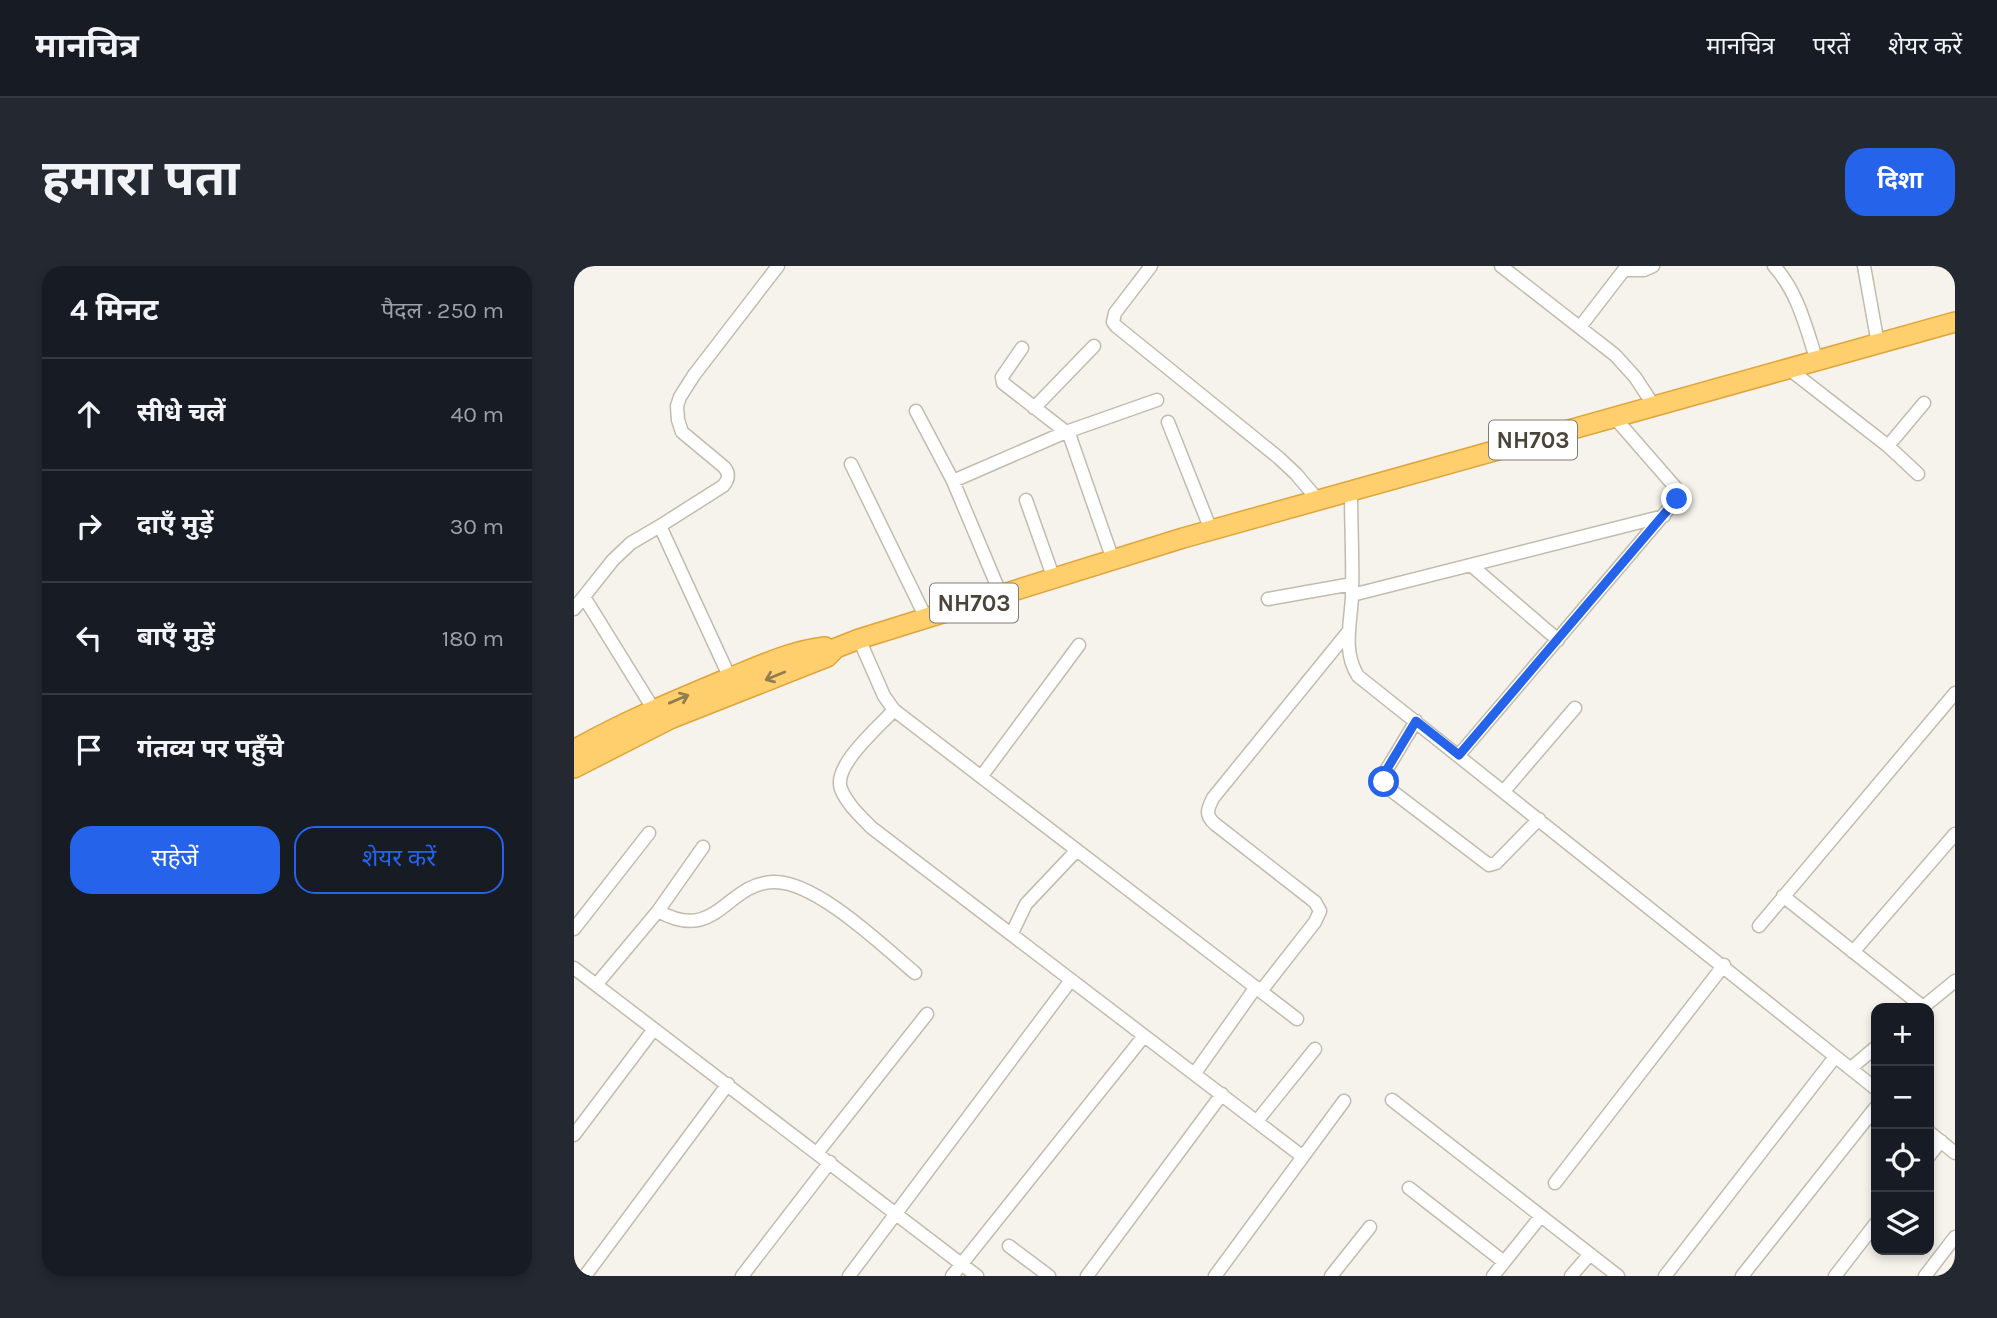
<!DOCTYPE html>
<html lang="hi">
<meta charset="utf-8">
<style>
:root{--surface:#171b24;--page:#242831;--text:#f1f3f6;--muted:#9ea1a6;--line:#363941;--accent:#2563eb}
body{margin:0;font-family:Karla,"Noto Sans Devanagari",sans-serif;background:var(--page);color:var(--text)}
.controls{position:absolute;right:21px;bottom:21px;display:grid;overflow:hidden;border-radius:14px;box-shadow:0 4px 10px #0003}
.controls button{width:63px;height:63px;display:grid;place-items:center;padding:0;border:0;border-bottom:2px solid var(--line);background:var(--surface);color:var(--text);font:35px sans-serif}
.stop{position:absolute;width:21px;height:21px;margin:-16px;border:5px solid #2563eb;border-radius:50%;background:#fff}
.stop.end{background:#2563eb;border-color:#fff;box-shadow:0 2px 7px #0008}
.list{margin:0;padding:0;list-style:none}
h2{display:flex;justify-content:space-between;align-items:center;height:91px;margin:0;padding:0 28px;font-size:30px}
h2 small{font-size:23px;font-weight:400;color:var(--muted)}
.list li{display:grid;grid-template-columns:46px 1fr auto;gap:21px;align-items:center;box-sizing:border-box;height:112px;padding:0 28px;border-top:2px solid var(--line)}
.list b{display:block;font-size:26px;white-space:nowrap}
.list em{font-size:23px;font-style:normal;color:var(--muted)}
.actions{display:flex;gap:14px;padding:21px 28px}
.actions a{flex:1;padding:16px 0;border:2px solid var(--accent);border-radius:21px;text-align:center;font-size:24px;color:var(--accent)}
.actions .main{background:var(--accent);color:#fff}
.icon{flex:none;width:38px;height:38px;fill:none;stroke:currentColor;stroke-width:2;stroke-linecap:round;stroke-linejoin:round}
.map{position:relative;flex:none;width:1381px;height:1010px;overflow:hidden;border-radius:21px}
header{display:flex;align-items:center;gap:42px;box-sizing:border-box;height:98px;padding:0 35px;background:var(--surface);border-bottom:2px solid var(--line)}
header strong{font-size:33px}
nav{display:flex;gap:38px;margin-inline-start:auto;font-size:24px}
.intro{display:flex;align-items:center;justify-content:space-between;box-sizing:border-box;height:168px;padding:0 42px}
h1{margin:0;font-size:49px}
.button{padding:18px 32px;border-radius:21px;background:var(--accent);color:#fff;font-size:24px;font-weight:700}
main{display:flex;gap:42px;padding:0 42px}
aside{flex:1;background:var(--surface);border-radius:21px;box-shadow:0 4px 10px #0003}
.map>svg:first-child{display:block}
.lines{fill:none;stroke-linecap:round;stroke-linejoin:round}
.minor-casing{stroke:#c2bbae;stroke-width:15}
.highway-casing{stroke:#e0a43c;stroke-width:22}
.minor{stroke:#fff;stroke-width:12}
.highway{stroke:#ffcf6e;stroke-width:19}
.oneway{stroke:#937c4e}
.route{stroke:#2563eb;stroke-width:9}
.labels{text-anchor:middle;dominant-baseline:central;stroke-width:5;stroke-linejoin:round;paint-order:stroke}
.shield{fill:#fff;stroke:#817c74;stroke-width:2}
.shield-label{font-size:23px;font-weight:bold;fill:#4b4439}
</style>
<header>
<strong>मानचित्र</strong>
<nav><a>मानचित्र</a><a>परतें</a><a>शेयर करें</a></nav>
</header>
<div class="intro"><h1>हमारा पता</h1><a class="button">दिशा</a></div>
<main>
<aside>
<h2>4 मिनट<small>पैदल · 250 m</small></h2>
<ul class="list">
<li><svg class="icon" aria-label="ahead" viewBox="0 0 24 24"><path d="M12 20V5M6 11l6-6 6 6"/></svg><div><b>सीधे चलें</b></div><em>40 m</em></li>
<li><svg class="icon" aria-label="right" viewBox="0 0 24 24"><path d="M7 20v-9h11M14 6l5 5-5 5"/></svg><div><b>दाएँ मुड़ें</b></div><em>30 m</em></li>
<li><svg class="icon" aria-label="left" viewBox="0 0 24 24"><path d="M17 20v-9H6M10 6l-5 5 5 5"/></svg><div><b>बाएँ मुड़ें</b></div><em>180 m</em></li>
<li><svg class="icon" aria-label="arrive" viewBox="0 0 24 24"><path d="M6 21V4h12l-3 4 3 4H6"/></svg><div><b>गंतव्य पर पहुँचे</b></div></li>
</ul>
<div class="actions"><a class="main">सहेजें</a><a>शेयर करें</a></div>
</aside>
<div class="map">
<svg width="1381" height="1010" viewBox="0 0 1381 1010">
<rect width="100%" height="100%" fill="#f6f3ec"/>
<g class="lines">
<defs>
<path id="minor" d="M577,0L541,47L539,56L542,60L705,192L722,208L744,234
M927,0L1041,89L1061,111L1080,140
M1200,0C1224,26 1232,62 1243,95
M1290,0L1304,78
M1006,61L1050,4H1070L1079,0
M448,82L428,111L429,117L492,166
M1215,103L1314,180L1344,208
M460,142L520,80
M342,145L379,215L427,329
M594,156L637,264
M494,165L539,294
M1314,180L1350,137
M277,198L352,352
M379,215L492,166L583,134
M777,225C777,260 779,295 778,330C777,357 768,385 784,410L1302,823
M452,234L480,313
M86,260L156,412
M898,300L984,374
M778,329L1090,250
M10,331L80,444
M694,333L778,318
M0,343L39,294L57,277L86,260L149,220C155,213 156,208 150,201L108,166L104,154L103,140L106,131L120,109L204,0
M285,373L310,430L320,444L723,753
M320,444C305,461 258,500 267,523C273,538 287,551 298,562L729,891
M842,455L810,508L809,514L814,522L915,599L922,597L965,553
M885,489L1103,233L1102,222L1040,151
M407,511L505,379
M930,525L1001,442
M1209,630L1349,741
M84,645C143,678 151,618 199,616C241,614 309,680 341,707
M1185,660L1381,427
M0,663L75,567
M438,667L452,638L503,584
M1279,686L1381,568
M0,702L403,1010
M22,719L84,645L129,581
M687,725L741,656L746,645L741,636L641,558C631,549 633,544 639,532L774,366
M1348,742L1381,715
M1277,802L1302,781
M621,807L682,721
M818,834L1044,1010
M683,855L741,783
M1355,866L1381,887
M0,869L80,763
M243,887L353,748
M1355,890L1367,875
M981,917L1150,699
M835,922L930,996
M435,980L475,1010
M11,1010L154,818
M168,1010L256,896
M275,1010L497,714
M378,1010L570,770
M513,1010L648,828
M641,1010L770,835
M757,1010L796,961
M919,1010L967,950
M997,1010L1016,988
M1091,1010L1261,791
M1168,1010L1302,841
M1261,1010L1302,957
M1351,1010L1381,971"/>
<path id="highway" d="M0,484C47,457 98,436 148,415C181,402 215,385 251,381
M0,502L96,453L253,391L262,382L285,373L609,272L1381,56"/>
</defs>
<use href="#minor" class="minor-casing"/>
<use href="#highway" class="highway-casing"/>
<use href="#minor" class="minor"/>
<use href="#highway" class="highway"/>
</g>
<defs><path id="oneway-shaft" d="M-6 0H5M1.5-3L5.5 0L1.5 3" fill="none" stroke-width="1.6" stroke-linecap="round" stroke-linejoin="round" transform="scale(1.75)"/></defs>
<g class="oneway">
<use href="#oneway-shaft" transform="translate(201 410) rotate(158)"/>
<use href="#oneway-shaft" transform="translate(105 433) rotate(-23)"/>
</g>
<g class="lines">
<path class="route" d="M810,516V508L842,455L885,489L1103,233"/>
</g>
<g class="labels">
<g class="shield">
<rect x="915" y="154.5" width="88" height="39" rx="5"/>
<rect x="356" y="317.5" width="88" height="39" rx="5"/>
</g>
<g class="shield-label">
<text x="959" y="174">NH703</text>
<text x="400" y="337">NH703</text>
</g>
</g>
</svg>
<div class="controls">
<button>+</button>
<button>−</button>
<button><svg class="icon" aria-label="locate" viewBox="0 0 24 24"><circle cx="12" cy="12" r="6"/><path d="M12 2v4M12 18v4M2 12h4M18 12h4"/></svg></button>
<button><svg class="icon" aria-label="layers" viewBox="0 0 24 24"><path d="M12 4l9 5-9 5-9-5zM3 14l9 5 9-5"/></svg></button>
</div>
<div class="stop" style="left:810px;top:516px"></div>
<div class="stop end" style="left:1103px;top:233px"></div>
</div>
</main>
